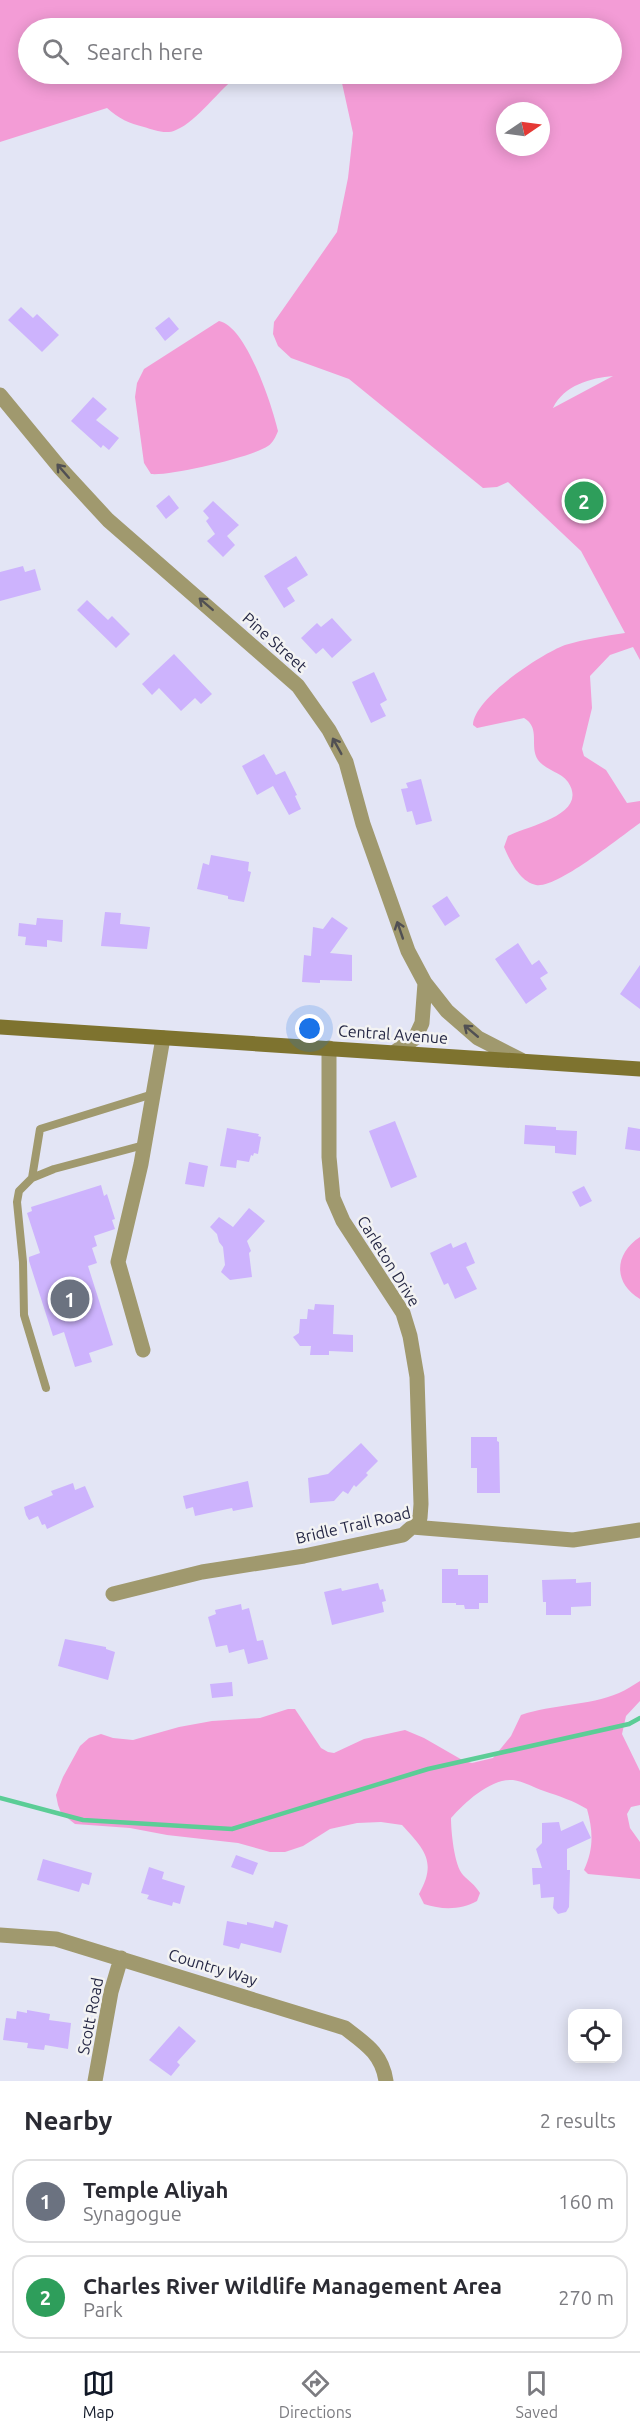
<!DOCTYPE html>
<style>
:root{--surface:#fff;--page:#f2f2f3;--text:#2b2b33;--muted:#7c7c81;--line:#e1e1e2;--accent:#111827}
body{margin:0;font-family:Ubuntu,sans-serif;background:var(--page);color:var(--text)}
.controls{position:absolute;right:18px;bottom:18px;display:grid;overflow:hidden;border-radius:12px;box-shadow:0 3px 15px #0003}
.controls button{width:54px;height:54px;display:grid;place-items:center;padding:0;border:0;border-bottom:2px solid var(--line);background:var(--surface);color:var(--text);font:30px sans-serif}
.compass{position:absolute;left:496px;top:102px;width:54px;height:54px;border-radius:50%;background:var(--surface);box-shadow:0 3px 15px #0003;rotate:77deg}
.you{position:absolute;left:310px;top:1029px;width:21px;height:21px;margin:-15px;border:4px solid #fff;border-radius:50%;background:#1a73e8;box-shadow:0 0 0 9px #1a73e833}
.badge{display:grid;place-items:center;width:39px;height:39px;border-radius:50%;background:var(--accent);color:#fff;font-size:20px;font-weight:700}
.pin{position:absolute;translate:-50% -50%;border:3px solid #fff;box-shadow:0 2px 6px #0006}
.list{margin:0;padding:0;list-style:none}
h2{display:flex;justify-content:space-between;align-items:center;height:78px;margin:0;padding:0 24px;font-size:26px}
h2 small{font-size:20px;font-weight:400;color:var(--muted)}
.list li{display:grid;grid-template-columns:39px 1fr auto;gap:18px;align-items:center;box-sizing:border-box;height:84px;margin:0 12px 12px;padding:0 12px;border:2px solid var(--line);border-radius:18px}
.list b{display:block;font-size:22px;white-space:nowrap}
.list p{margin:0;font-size:20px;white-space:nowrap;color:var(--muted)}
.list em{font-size:20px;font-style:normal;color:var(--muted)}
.icon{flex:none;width:33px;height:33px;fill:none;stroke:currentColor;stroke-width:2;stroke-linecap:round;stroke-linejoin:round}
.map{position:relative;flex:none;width:640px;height:2081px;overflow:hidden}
.search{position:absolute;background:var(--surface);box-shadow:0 3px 15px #0003;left:18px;right:18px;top:18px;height:66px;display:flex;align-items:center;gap:15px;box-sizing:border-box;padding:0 21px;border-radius:33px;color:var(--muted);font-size:22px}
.sheet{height:270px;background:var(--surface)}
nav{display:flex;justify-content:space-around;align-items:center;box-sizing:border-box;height:84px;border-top:2px solid var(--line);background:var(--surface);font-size:16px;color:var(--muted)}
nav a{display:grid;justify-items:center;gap:3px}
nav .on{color:var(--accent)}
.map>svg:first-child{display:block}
.green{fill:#f39cd6;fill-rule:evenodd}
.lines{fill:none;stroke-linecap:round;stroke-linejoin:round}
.stream{stroke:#5bcd96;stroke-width:4.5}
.building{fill:#cdb3fd}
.service{stroke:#a0996e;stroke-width:8}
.minor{stroke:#a0996e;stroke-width:15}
.secondary{stroke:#7e732f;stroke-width:15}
.oneway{stroke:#515053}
.labels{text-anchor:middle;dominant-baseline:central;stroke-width:5;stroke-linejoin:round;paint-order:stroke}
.street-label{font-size:16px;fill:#262845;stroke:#f3f3f3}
</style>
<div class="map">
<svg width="640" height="2081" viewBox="0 0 640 2081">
<rect width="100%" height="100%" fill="#e3e5f5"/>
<path class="green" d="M0,0H640V660L633,647L610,655L590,676L592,708L582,749L584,756L606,770L627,803L640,801V823C621,836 557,889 536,885C520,882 510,861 504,847L508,836C526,826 590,815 568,782C561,772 545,770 538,760C529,746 541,728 524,718L477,728L473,725C474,698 541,654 565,645C585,639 605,636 625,633L581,551L508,482L497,487L483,488L349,379L291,358L278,346L273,334L274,322L337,232L348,178L353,133L340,74H612V28H28V74H240C219,89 198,121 176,130C166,135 154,130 144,127C129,123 119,119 107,108L0,142ZM505,111H541V147H505ZM613,376L553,408C564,385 591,378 613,376Z
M219,321C246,326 272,405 278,431C276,436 273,443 268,446C252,457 171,476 151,474L144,463L135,397L137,383L144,369Z
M640,1237V1299C613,1283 614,1254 640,1237Z
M640,1681V1701L626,1716L622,1734L640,1771V1805L631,1807L627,1814L630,1828L640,1842V1879L588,1874L584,1870C594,1848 593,1831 587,1809C574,1801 559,1796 544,1791C535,1788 523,1781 513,1780C491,1778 465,1802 451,1818C451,1831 454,1865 463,1875C469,1881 475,1885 480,1893L477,1901C461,1910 442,1910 424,1904L419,1894C437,1862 425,1850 402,1825L381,1822L357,1823L330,1829L303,1846L285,1852H270L238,1843L167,1835L130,1828L75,1824L61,1813L58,1805L56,1795L63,1777L80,1746L89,1738L101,1734L113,1738L133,1740L179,1727L212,1721L260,1718L288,1709H295L321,1748L328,1752L334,1753L364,1739L405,1730L424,1738L464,1761L472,1763L493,1758L511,1736L521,1715C553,1704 588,1706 619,1693C626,1690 633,1685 640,1681Z"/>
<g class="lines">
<path class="stream" d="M0,1798L83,1820L232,1829L428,1769L629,1724L640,1718"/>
</g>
<path class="building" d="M21,307L33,318L37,314L59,335L42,352L8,320Z
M169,317L179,329L165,341L155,328Z
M93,397L107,409L96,420L119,438L109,450L103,445L101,448L71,421Z
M169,495L179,508L166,519L156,506Z
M213,501L239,525L227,536L235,545L223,557L207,541L215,534L206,521L209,518L203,511Z
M296,556L308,575L287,588L295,601L284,608L264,576Z
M23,566L25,572L35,569L41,590L0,601V572Z
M87,600L108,620L112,616L130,634L116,648L77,610Z
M332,618L352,640L332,658L323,648L316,654L301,638L317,623L321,627Z
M174,654L212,694L201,704L195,698L181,711L159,688L152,695L142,684Z
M374,672L387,700L380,704L386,716L371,723L352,682Z
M264,754L276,775L285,771L297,795L295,796L301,809L289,815L273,786L257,795L242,766Z
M421,779L432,821L416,825L412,811L407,812L401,789L408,788L406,783Z
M211,855L249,862L248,871L251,872L244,902L228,899V896L197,889L203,863L209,865Z
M447,896L460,916L445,926L432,906Z
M105,912L121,913L120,924L150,927L147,949L101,946Z
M332,917L348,928L330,953L352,955V981L320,980V983L302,982L304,955L311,956L313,927L323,929Z
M37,918L63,920L62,942L47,940V947L25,945L26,937L18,936L19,923L36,925Z
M518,943L532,965L539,960L548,973L540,978L547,989L526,1004L495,959Z
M640,965V1009L620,994Z
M395,1121L417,1177L391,1188L369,1131Z
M525,1125L556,1127V1130L577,1131L576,1155L555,1153V1146L524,1144Z
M628,1127L640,1129V1151L625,1149Z
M227,1128L259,1134L258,1136L261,1137L258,1154L254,1153L253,1156L251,1155L249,1162L237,1160L236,1168L220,1166Z
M189,1162L208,1166L204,1187L185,1184Z
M101,1185L104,1196L107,1194L115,1219L112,1220L115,1229L94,1236L97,1246L92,1248L97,1263L88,1266L113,1345L89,1353L92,1362L75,1367L64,1332L53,1336L29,1261V1257L40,1253L27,1213L32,1211L31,1207Z
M584,1186L592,1201L580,1207L572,1192Z
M249,1208L265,1221L247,1241L251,1251L249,1253L252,1277L230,1280L221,1272L225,1265L223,1247L219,1242L217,1234L210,1227L219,1217L233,1227Z
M466,1242L475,1263L466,1267L477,1289L455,1299L448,1283L444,1285L430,1253L451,1243L453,1248Z
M315,1304L334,1305L333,1334L353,1335V1352L329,1351V1355H310L311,1346H300L293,1337L299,1333L300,1319H307L308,1309L314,1310Z
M471,1437H497V1441L499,1442L500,1493H477V1468H471Z
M361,1443L378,1461L366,1473L368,1475L356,1487L354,1485L348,1494L343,1491L334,1501L310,1503L308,1478L328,1474Z
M248,1481L253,1507L233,1511L232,1508L195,1516L193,1507L186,1509L183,1496Z
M73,1483L75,1490L85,1486L94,1507L47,1529L45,1524L42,1525L38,1516L29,1520L26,1515L24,1507L53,1495L51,1491Z
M442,1569H458V1575H488V1603H479V1609H465L464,1605H456V1603H442Z
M576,1579V1583L591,1582V1606L571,1607V1615H546V1602H543L542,1580Z
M378,1583L380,1590L383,1589L386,1601L382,1602L384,1612L332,1625L324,1592L341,1588L342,1591Z
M241,1604L242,1610L249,1608L257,1641L263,1640L268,1659L248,1664L244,1649L229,1653L227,1645L216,1647L208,1617L216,1614L215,1610Z
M65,1639L106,1647V1649L115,1652L108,1680L58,1666Z
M232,1682L233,1696L212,1698L210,1684Z
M583,1821L591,1838L567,1849V1870H570L569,1907L566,1912L558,1914L553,1908L554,1897L541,1898L540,1884L533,1885L532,1868H542L536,1849L542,1843V1823L559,1822L561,1831Z
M236,1855L258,1863L253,1875L231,1867Z
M43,1859L92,1873L89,1885L82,1883L79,1892L37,1880Z
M149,1867L164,1872L162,1879L185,1886L180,1904L173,1902L172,1906L147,1899L149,1895L141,1893Z
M227,1921L247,1925V1922L273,1928L275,1921L288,1925L281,1953L241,1943L239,1949L223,1945Z
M27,2010L50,2014L49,2020L71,2023L68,2049L45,2045L44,2050L27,2048L28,2043L3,2040L6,2018L16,2019L17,2011L27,2013Z
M179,2026L196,2041L177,2062L180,2065L171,2076L149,2060Z"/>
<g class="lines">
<path class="service" d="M144,1145L54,1169L32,1178L40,1129L153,1094
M32,1178L19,1191L17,1202L23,1262L24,1315L46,1388"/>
<path class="minor" d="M0,395L61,469L108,520L298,686L329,730L346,762L363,824L408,951L425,983L447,1011L478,1038L521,1060
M329,1048V1157L333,1198L343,1221L403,1313L410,1336L417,1377L421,1504L420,1518L412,1527
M395,1052L415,1038L422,1023L425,983
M143,1350L118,1262L141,1164L163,1038
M113,1594L202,1572L304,1556L403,1535L412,1527L573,1540L640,1530
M0,1935L56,1939L345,2028C366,2044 382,2054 386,2081
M95,2081L111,1992L121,1958"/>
<path class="secondary" d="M0,1027L640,1069"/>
</g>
<defs><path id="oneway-shaft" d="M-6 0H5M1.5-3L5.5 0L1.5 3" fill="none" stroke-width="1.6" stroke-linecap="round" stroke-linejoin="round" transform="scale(1.5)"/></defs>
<g class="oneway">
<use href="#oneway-shaft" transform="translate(63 471) rotate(-131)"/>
<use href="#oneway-shaft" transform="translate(206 604) rotate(-139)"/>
<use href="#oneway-shaft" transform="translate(337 746) rotate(-119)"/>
<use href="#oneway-shaft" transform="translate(400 930) rotate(-109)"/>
<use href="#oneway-shaft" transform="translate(471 1031) rotate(-140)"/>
</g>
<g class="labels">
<g class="street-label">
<text transform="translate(275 642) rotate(42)">Pine Street</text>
<text transform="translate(393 1034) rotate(4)">Central Avenue</text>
<text transform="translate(389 1261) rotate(58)">Carleton Drive</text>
<text transform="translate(353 1525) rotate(-13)">Bridle Trail Road</text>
<text transform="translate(213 1967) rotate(17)">Country Way</text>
<text transform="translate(90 2016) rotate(-79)">Scott Road</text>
</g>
</g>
</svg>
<div class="controls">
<button><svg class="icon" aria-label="locate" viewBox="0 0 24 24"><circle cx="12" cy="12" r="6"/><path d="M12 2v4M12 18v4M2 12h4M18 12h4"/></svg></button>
</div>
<svg class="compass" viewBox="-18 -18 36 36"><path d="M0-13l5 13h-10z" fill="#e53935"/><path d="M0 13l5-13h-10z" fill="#7c7c81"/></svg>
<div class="you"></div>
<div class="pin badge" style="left:70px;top:1299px;background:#6b7280">1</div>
<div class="pin badge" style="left:584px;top:501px;background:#2e9e5b">2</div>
<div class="search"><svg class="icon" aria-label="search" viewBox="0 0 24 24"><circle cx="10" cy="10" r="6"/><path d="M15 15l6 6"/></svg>Search here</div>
</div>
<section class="sheet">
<h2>Nearby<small>2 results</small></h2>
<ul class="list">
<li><span class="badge" style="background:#6b7280">1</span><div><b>Temple Aliyah</b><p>Synagogue</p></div><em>160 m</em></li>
<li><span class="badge" style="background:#2e9e5b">2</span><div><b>Charles River Wildlife Management Area</b><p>Park</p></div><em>270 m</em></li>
</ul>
</section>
<nav>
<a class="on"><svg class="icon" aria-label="map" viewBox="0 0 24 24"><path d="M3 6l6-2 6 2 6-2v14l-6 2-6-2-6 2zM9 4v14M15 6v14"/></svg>Map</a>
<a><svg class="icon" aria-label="directions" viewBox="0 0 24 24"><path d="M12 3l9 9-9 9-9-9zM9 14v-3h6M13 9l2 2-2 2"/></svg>Directions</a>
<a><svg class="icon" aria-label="saved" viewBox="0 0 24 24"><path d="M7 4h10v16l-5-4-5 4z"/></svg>Saved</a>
</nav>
